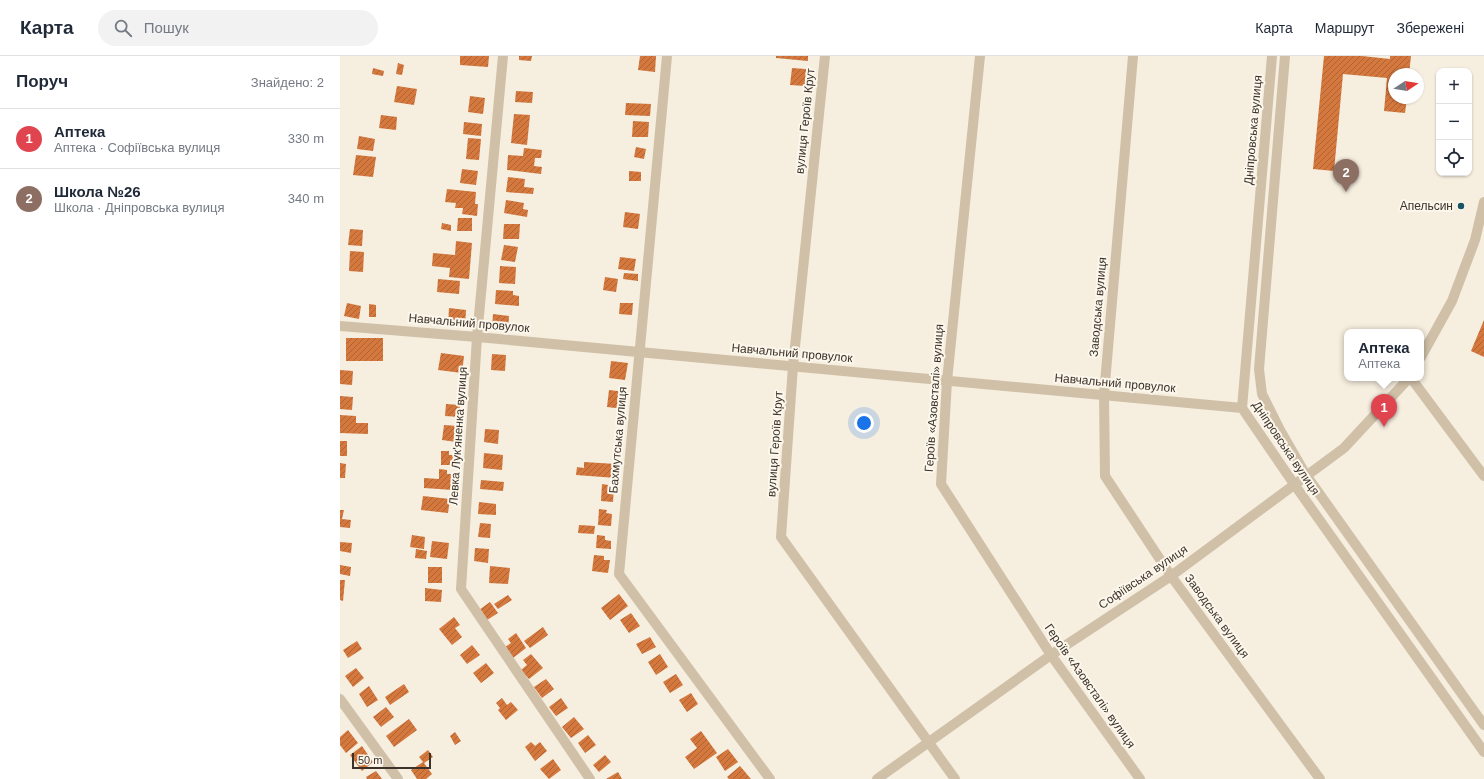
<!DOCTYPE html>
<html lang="uk">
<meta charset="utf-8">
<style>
:root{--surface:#fff;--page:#f2f2f3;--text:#1f2937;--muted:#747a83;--line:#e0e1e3;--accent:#0b8043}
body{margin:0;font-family:Arial,sans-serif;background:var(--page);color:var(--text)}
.controls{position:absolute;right:12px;top:12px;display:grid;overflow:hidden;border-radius:8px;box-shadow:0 1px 3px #0004}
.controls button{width:36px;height:36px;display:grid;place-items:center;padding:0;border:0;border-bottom:1px solid var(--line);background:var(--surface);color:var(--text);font:20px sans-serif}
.compass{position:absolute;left:1048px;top:12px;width:36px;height:36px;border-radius:50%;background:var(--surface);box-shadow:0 1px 3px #0004;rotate:78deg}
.scale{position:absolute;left:12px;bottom:10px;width:79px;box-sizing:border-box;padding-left:4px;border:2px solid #3c3229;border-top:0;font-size:11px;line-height:14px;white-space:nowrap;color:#3c3229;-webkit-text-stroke:3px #fcf7ec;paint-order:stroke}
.you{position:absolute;left:524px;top:367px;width:14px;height:14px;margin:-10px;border:3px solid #fff;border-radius:50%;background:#1a73e8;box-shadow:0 0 0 6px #1a73e833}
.badge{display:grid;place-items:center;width:26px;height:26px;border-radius:50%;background:var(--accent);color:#fff;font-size:13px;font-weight:700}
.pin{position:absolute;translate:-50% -33px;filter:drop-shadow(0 1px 2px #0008)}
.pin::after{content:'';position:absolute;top:21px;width:14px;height:12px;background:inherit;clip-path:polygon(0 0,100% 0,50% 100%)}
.popup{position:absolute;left:1004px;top:273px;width:80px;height:52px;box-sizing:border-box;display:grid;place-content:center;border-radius:8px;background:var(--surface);filter:drop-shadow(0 1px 3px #0005);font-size:13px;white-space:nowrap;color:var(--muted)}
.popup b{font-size:15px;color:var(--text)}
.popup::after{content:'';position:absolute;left:50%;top:100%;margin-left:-8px;border:8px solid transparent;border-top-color:var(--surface)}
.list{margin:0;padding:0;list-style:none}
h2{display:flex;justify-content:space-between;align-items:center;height:52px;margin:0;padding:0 16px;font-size:17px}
h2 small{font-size:13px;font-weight:400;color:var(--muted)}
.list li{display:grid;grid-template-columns:26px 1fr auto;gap:12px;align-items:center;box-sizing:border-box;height:60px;padding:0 16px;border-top:1px solid var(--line)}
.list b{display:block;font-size:15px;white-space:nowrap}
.list p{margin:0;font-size:13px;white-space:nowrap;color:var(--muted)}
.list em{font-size:13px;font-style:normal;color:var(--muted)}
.icon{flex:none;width:22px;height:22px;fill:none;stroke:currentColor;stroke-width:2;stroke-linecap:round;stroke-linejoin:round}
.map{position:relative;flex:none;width:1144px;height:723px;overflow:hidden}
header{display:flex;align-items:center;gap:24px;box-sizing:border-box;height:56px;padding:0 20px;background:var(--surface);border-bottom:1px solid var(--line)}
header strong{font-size:19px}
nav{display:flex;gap:22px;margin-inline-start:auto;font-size:14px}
.search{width:280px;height:36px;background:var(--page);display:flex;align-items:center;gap:10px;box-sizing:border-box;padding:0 14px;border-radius:22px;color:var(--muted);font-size:15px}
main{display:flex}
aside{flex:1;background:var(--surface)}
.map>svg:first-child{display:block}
.building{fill:url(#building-hatch)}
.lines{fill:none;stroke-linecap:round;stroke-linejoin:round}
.minor{stroke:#d0c0a8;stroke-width:10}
.tertiary{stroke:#d0c0a8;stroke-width:10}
.poi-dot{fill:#195464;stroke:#fcf7ec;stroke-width:1.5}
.labels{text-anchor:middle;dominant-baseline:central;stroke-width:4;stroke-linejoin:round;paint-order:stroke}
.street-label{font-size:12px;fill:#3c3229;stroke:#fcf7ec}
.poi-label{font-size:12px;fill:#3c3229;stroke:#fcf7ec;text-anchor:end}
</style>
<header>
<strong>Карта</strong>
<div class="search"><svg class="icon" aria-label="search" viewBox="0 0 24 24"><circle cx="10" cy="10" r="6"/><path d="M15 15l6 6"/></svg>Пошук</div>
<nav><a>Карта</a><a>Маршрут</a><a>Збережені</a></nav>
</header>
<main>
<aside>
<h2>Поруч<small>Знайдено: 2</small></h2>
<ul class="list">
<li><span class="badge" style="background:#e0444e">1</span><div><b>Аптека</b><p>Аптека · Софіївська вулиця</p></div><em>330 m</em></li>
<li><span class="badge" style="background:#8d6e63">2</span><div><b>Школа №26</b><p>Школа · Дніпровська вулиця</p></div><em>340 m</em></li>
</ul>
</aside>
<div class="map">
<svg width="1144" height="723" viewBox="0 0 1144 723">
<defs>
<pattern id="building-hatch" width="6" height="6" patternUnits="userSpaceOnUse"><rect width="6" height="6" fill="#d4783e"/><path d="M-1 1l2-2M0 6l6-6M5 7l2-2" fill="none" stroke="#ad6334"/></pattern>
</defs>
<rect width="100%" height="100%" fill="#f6eedf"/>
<path class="building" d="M120,0H149L148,11L120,9Z
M179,0H192L191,5L179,4Z
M300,0H316L315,16L298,14Z
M436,0H468V5L436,2Z
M984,0H1022L1050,3V0H1071L1069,18H1054V42H1067L1065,57L1044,55L1047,22L1003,18L994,115L973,113Z
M58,7L64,9L62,19L56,18Z
M33,12L44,15L43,20L32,18Z
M452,12L466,13L465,30L450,29Z
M57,30L77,33L74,49L54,46Z
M176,35L193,36L192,47L175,46Z
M130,40L145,42L143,58L128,56Z
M286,47L311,48L310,60L285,59Z
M174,58L190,59L187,89L171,87Z
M41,59L57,61L56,74L39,72Z
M293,65L309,66L308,81H292Z
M124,66L142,68L141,80L123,78Z
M19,80L35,83L33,95L17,93Z
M128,82L141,83L139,104L126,103Z
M296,91L306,93L304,103L294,101Z
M184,92L202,94L201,102H195L194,110L202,111L201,118L167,114L168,99L183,100Z
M16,99L36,101L33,121L13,119Z
M122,113L138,115L136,129L120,127Z
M289,115L301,116V125H289Z
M168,121L185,123L184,131L194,132L193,138L166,136Z
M107,133L136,136L135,148H138L137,160L122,158L123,152H115L116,147L105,146Z
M166,144L184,147L183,153L188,154L187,161L164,157Z
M285,156L300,158L298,173L283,171Z
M118,162H132V175H117Z
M102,167L111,169V175L101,173Z
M164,168H180L179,183H163Z
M10,173L23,174L22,190L8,189Z
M116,185L132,187L129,223L109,221L110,212L92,210L93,197L115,199Z
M164,189L178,191L175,206L161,204Z
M10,195L24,196L23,216L9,215Z
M280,201L296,203L294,215L278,213Z
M160,210L176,211L175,228L159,227Z
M284,217L298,218V225L283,223Z
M265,221L278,223L276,236L263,234Z
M98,223L120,225L119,238L97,236Z
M156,234L173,235V239L179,240V250L155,248Z
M7,247L21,250L19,263L4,260Z
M280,247H293L292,259L279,258Z
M29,248L36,249V261H29Z
M109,252L126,254L125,271L108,270Z
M153,258L169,260L168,274L152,272Z
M1144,264V301L1131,295Z
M6,282H43V305H6Z
M101,297L124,300L122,317L98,314Z
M152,298L166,299L165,315L151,314Z
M271,305L288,307L285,324L269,322Z
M0,314L13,315L12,329L0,328Z
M269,334L286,336L284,353L267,351Z
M0,340L13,341L12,354L0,353Z
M106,348L120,349V361L105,360Z
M0,359L16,360V367H28V378L0,377Z
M104,369L118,370L117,386L102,384Z
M145,373L159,374L158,388L144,386Z
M0,385H7V400H0Z
M101,395H109V399H115L114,409H101Z
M144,397L163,399L162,414L143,412Z
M244,406L276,408V422L236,419L237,411L244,412Z
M0,407L6,408L5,422H0Z
M99,413L107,414V418H114L113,434L84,432V422L99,423Z
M141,424L164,426L163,435L140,433Z
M262,428L274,430L273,446L261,445Z
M83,440L110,443L108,457L81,454Z
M139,446L156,448V459L138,458Z
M259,453L267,454L266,457L272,458L271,470L258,469Z
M0,454H4L2,463L11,464L10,472L0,471Z
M140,467L151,468L150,482L138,481Z
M239,469L255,470L254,478L238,477Z
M72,479L85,481L84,493L70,491Z
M257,479L265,480V484L271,485V493L256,492Z
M92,485L109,487L107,503L90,501Z
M0,486L12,487L11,497L0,495Z
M135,492L149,493L148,507L134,505Z
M76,493L87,495L86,503L75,502Z
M254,499L264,500V504H270L268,517L252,515Z
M0,509L11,511L10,520L0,518Z
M150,510L170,512L168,528L149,527Z
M88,511H102V527H88Z
M0,524H5L3,545L0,544Z
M85,532L102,534L101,546L85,545Z
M279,538L288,550L270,564L261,552Z
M168,539L172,544L158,553L154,548Z
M150,546L158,557L147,564L139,554Z
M291,557L300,570L289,577L280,564Z
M114,561L120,569L115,572L122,581L112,589L99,573Z
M203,571L208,579L190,592L184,585Z
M176,577L186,592L173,602L165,591L171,587L168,583Z
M310,581L316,591L302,598L296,588Z
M17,585L22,593L8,602L3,594Z
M132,589L140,599L127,608L120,599Z
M191,598L203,612L189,623L181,614L187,609L183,604Z
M320,598L328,611L316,619L308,606Z
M146,607L154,617L141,627L133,617Z
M16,612L24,622L13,631L5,620Z
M336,618L343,629L330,637L323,626Z
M206,623L214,633L202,642L194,631Z
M64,628L69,636L50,649L45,641Z
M29,630L38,644L27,651L19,638Z
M351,637L358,648L347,656L339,644Z
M162,642L167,649L171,646L178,654L166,664L158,654L160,652L156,647Z
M221,642L228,652L216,660L209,651Z
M46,651L54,661L41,671L33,661Z
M234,661L244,673L231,682L222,671Z
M69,663L77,674L54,691L46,680Z
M8,674L18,687L6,697L0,689V681Z
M361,675L377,697L354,713L345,701L357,692L350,683Z
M115,676L121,685L115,689L110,680Z
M248,679L256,689L245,697L238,687Z
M191,686L195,690L200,686L207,695L195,705L185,691Z
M22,690L33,706L22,715L10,699Z
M388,693L398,706L385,715L376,701Z
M88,694L93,701L84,707L92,718L86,723H77L71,714L83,706L79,701Z
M265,699L271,706L259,716L253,709Z
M213,703L221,714L209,723L200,713Z
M400,710L411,723H389L387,721Z
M36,715L42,723H27L26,721Z
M278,716L282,723H266Z"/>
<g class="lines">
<path class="minor" d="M163,0L137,281L121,533L250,723
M327,0L279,518L430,723
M485,0L453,310L441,481L615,723
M640,0L607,325L601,428L711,599L800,723
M793,0L764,339L765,420L831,520L980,723
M932,0L902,352L954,428L1144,696
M945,0L919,313L922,338L940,374L966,419L1144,669
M0,270L137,281L902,352
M1071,322L1144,420
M0,643L58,723"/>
<path class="tertiary" d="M1081,301L1112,245L1135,184L1144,146
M537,723L711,599L831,520L1004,392L1069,322"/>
</g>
<circle class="poi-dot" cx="1121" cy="150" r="4"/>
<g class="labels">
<g class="street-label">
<text transform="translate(465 65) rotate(-84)">вулиця Героїв Крут</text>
<text transform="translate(913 74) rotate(-85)">Дніпровська вулиця</text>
<text transform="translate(758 251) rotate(-85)">Заводська вулиця</text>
<text transform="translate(129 267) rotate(5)">Навчальний провулок</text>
<text transform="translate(452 297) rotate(5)">Навчальний провулок</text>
<text transform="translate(775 327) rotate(5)">Навчальний провулок</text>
<text transform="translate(594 342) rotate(-86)">Героїв «Азовсталі» вулиця</text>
<text transform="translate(118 380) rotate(-86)">Левка Лук'яненка вулиця</text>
<text transform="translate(278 384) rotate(-85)">Бахмутська вулиця</text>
<text transform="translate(435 388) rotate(-86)">вулиця Героїв Крут</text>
<text transform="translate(946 392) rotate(56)">Дніпровська вулиця</text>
<text transform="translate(803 521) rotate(-34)">Софіївська вулиця</text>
<text transform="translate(877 560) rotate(54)">Заводська вулиця</text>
<text transform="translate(750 630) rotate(55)">Героїв «Азовсталі» вулиця</text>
</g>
<g class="poi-label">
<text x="1113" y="150">Апельсин</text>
</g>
</g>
</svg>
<div class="controls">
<button>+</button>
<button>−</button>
<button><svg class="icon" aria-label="locate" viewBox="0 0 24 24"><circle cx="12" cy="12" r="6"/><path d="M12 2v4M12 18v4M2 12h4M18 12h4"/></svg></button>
</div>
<svg class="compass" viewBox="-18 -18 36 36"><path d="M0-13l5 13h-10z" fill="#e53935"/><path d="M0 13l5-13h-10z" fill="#747a83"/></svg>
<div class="scale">50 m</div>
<div class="you"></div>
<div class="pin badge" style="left:1044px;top:371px;background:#e0444e">1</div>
<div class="popup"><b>Аптека</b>Аптека</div>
<div class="pin badge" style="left:1006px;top:136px;background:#8d6e63">2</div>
</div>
</main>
